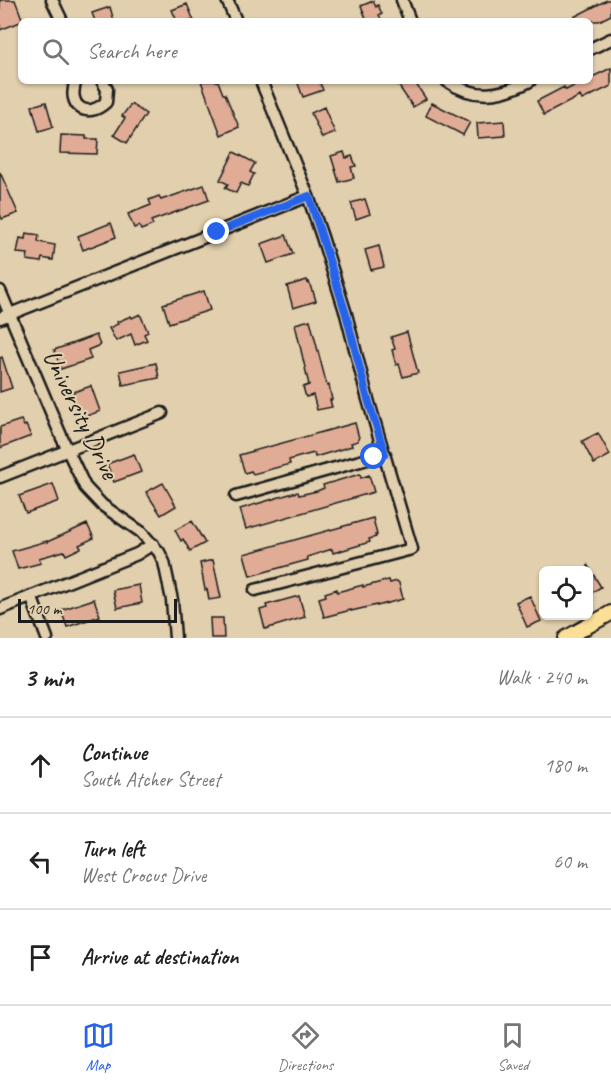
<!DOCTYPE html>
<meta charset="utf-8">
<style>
:root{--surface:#fff;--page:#f2f2f2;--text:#222;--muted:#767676;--line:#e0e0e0;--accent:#2563eb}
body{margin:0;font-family:Caveat,sans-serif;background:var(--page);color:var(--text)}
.controls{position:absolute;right:18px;bottom:18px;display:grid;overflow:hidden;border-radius:9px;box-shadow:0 2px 4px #0004}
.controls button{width:54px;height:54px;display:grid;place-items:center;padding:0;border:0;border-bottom:2px solid var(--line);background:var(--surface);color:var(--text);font:30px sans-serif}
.scale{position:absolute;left:18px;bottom:15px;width:159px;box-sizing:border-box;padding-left:6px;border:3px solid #1c1c1c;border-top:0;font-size:16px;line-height:21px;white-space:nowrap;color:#1c1c1c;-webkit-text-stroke:4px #e1cfad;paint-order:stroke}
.stop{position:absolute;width:18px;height:18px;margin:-14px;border:4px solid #2563eb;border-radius:50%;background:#fff}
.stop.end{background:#2563eb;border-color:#fff;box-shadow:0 2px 6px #0008}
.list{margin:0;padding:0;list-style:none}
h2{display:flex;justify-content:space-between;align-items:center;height:78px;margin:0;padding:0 24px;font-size:26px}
h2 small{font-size:20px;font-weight:400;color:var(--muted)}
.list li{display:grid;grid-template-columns:39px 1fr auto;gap:18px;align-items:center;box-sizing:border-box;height:96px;padding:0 24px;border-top:2px solid var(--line)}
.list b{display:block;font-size:22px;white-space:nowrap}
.list p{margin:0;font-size:20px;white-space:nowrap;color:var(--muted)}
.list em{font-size:20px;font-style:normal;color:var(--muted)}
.icon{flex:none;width:33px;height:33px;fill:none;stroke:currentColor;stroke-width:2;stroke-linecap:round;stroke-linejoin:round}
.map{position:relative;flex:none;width:611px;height:638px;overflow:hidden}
.search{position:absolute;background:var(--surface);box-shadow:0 2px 4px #0004;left:18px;right:18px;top:18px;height:66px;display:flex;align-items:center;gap:15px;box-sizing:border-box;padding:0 21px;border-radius:9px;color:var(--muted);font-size:22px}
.sheet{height:366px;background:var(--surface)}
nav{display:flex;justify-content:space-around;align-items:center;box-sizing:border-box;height:84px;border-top:2px solid var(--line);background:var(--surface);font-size:16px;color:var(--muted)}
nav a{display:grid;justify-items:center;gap:3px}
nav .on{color:var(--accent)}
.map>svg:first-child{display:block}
.building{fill:#e0ac95;stroke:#1c1c1c;stroke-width:1.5}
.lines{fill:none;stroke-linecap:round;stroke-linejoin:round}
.minor-casing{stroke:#1c1c1c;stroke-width:15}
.major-casing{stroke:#1c1c1c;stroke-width:18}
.minor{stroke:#e1cfad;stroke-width:10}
.major{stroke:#fbdf96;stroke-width:14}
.route{stroke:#2563eb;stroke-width:8}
.labels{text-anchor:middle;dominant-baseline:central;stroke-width:4.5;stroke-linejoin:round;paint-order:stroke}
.street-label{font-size:26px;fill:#1c1c1c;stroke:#e1cfad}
</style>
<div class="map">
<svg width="611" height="638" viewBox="0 0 611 638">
<rect width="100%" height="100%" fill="#e1cfad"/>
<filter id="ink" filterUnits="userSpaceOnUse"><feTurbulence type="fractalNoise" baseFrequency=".0167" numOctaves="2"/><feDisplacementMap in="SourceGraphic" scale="12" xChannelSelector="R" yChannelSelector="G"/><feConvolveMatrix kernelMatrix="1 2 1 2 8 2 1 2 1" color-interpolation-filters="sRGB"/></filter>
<g filter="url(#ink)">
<path class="building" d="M0,0H15L23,21L0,30Z
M607,0H611V15L599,21H566Z
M373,1L376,7L378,5L382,14L379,15L382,21H367L361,6Z
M187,4L194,21H177L172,10Z
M110,7L114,21H95L92,13Z
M611,68V86L582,100L580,96L544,115L537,101L564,87L566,90L584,81H590V78Z
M201,81H218L223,94H225L239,127L221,135Z
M297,81H319L323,90L303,97Z
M403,81H414L426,99L413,107L398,85Z
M46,102L53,127L39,131L32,106Z
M432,103L470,122L463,135L426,116Z
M131,104L146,114L127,143L114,135L125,118L122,116Z
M324,107L335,133L322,138L311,113Z
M504,121L505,136L478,138L477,123Z
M61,135L86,136V139H98L97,154L60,153Z
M234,152L255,163L250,172L254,174L248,186L241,183L236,193L225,188L228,184L220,180Z
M344,152L346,158L352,156L356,166L351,167L354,178L339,182L331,156Z
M0,172L18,213L2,219L0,214Z
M204,185L209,200L151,221L153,225L141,230L139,226L134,228L128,214L151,205L149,200L159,196L161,200Z
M365,199L370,214L356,219L351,203Z
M111,223L116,237L83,250L78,236Z
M26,233L39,235L38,242L55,245L53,260L42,258L41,262L27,260L28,254L17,253L20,238L25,239Z
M286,235L293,254L268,263L261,244Z
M379,246L384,267L371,270L365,250Z
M307,280L308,283L309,282L312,291H313L316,301L293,308L287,286Z
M204,291L210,310L169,323L163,304Z
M140,314L148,332L144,334L147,340L135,345L131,334L116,341L109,328L118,324L117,322L131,316L132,318Z
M310,320L327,386L329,385L332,400H330L332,407L317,410L313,395L306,397L303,387L309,385L295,324Z
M407,332L418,373L403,377L399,364L396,365L392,350L395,349L391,337Z
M96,335L100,345L88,350L91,359L61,369L54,350Z
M2,357L12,388L0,392V358Z
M156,363L159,378L123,385L120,371Z
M91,386L100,411L81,418L71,393Z
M21,420L24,426L26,425L31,436L0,448V427Z
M355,423L359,438L358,439V441L351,443L352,446L315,457L314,453L299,457L289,460L290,464L253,474L251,471L245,473L239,455Z
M598,433L610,455L594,464L582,441Z
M134,454L141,472L114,482L107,464Z
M360,474L361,478L369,475L374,492L246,529L240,509L293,493L298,492L299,495L317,491L324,488L323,485Z
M163,483L176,506L161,515L146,492Z
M53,484L59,501L26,513L19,496Z
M373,518L377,535H375L376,537L369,539L370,542L333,553L332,549L307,557L308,560L250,576L244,554Z
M192,521L205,543L190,551L183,539L181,541L175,530Z
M87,524L94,538L79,545L81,548L66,555L64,551L39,558L41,563L18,569L12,551L47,541V542Z
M213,560L221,598L209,600L207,589L205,590L200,563Z
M588,566L601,587L588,595Z
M389,580L390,583L397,581L399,583L403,599L377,606V605L351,611V610L324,617L319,598L326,596L325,593L337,589V592L363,585V587Z
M139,585L142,603L117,608L113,590Z
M299,596L305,617L265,629L260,610L267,608L266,605Z
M530,596L541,621L527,627L516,602Z
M94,599L100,616L67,627L61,610Z
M210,618H223L224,638H211Z"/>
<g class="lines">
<defs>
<path id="minor" d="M52,0L62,21
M227,0L236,21
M402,0L410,21
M590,49L611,39
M76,81C66,106 87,120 106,102L107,89L102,81
M447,81C475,100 500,96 530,81
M0,291L62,438L85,487L102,505L141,532L159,552L164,562L172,600L175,638
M0,318L308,196
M0,477L162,413
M236,496L385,454
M255,590L412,549L367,396L346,314L322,237L308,196L261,81
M31,596L47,638
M0,609L137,554L153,544"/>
<path id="major" d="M566,638L611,613"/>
</defs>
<use href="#minor" class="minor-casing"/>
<use href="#major" class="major-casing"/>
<use href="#minor" class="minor"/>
<use href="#major" class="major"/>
</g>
</g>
<g class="lines" filter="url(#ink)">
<path class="route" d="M217,232L309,196L346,314L367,396L385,454L374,457"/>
</g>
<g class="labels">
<g class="street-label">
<text transform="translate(81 414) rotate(64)">University Drive</text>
</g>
</g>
</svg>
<div class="controls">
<button><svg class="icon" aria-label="locate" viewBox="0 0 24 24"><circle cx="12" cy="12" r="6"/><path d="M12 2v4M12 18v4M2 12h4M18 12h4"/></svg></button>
</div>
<div class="scale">100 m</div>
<div class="stop" style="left:374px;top:457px"></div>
<div class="stop end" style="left:217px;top:232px"></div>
<div class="search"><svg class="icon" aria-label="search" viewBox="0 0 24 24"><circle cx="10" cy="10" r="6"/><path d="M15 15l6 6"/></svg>Search here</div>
</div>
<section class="sheet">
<h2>3 min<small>Walk · 240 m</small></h2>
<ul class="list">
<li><svg class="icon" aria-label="ahead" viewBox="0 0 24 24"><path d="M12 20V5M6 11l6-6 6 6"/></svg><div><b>Continue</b><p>South Atcher Street</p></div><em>180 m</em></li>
<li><svg class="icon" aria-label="left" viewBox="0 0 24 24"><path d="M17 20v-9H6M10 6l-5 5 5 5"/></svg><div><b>Turn left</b><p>West Crocus Drive</p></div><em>60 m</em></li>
<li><svg class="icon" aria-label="arrive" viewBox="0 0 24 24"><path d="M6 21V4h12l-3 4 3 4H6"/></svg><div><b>Arrive at destination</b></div></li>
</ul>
</section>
<nav>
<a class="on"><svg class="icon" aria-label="map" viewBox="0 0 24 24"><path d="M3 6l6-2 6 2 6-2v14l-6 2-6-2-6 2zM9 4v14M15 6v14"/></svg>Map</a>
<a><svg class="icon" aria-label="directions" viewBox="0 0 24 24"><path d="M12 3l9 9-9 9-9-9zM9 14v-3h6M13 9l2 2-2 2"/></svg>Directions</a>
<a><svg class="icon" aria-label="saved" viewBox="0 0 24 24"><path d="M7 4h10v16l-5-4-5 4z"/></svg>Saved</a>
</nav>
